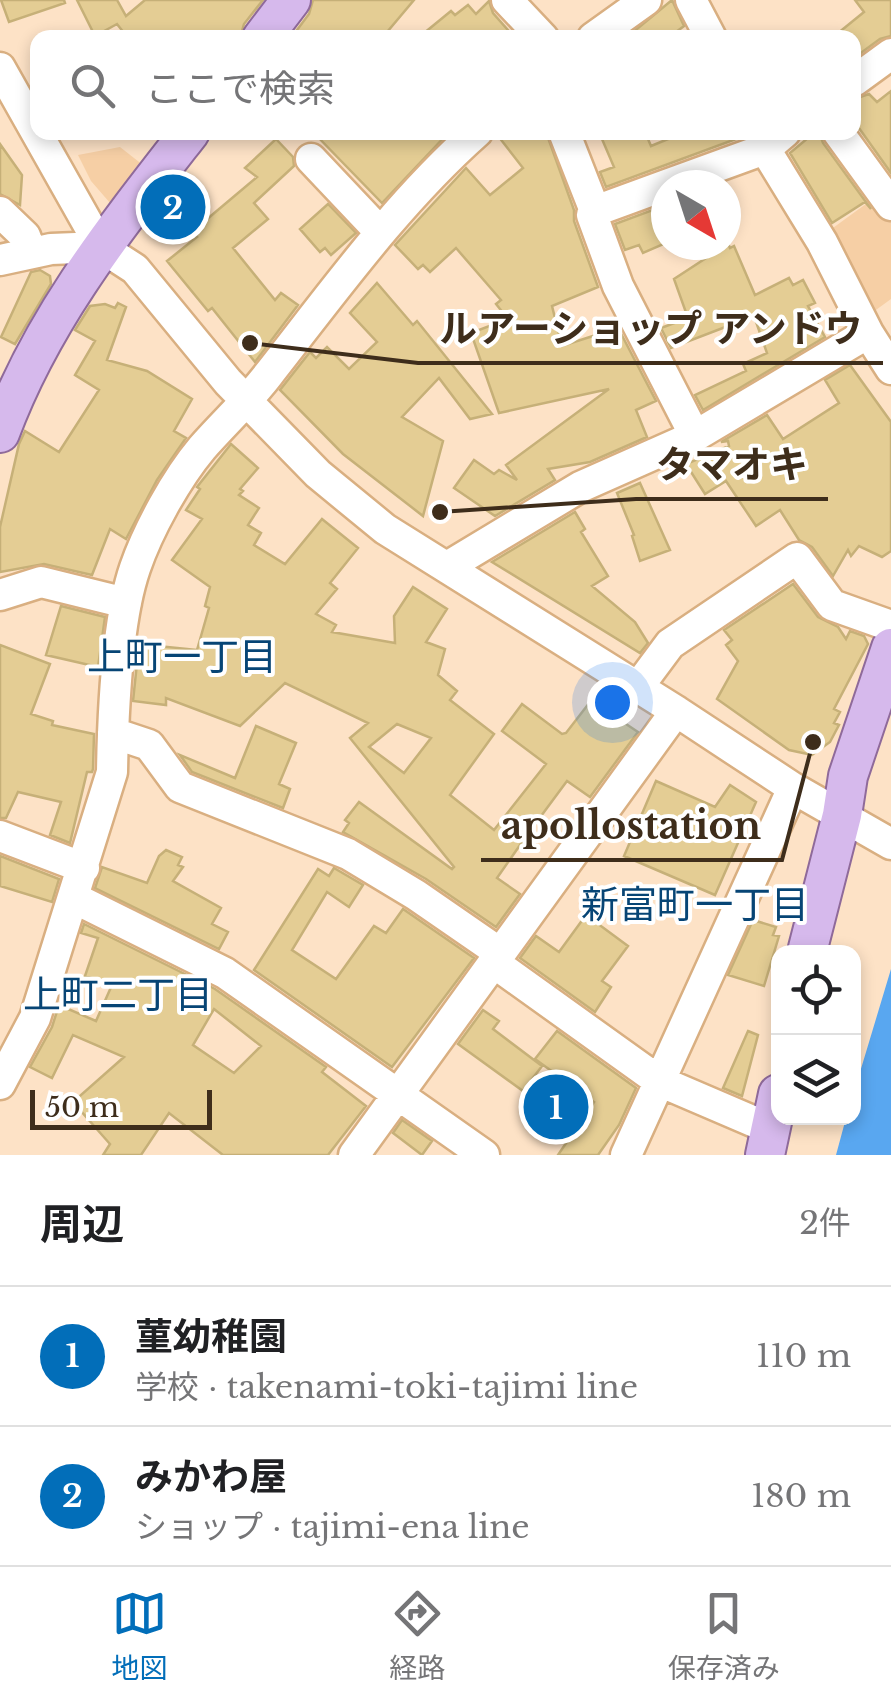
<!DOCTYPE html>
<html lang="ja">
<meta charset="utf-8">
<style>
:root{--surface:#fff;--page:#f2f2f2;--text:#202124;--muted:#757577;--line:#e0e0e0;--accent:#026eb9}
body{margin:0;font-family:"Libre Baskerville","Noto Sans JP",serif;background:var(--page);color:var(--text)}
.controls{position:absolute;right:30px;bottom:30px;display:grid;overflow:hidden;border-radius:20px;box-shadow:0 5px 15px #0003}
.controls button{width:90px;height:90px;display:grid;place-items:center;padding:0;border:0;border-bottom:2px solid var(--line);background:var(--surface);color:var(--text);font:50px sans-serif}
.compass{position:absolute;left:651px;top:170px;width:90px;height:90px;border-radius:50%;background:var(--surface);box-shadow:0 5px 15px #0003;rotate:141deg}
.scale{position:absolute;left:30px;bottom:25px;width:182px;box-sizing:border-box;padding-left:10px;border:5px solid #3e2d1b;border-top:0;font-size:28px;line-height:35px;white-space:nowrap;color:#3e2d1b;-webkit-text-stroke:8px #fff;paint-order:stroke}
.you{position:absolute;left:612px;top:702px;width:35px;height:35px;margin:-25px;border:8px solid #fff;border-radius:50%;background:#1a73e8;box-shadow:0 0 0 15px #1a73e833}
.badge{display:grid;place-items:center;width:65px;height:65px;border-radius:50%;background:var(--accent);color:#fff;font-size:32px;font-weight:700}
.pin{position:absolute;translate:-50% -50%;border:5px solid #fff;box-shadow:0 2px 10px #0006}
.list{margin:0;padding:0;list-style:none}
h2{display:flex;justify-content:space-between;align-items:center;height:130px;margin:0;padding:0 40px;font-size:42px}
h2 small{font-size:32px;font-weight:400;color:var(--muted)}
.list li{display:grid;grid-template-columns:65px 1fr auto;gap:30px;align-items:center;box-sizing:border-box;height:140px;padding:0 40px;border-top:2px solid var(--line)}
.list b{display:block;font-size:38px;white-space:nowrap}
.list p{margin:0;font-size:32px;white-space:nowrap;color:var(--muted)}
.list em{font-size:32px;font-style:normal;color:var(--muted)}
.icon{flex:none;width:55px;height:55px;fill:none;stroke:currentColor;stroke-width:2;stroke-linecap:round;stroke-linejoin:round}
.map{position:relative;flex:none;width:891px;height:1155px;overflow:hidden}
.search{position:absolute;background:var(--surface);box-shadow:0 5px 15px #0003;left:30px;right:30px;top:30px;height:110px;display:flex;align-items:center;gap:25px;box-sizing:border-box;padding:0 35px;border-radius:20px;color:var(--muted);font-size:38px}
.sheet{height:410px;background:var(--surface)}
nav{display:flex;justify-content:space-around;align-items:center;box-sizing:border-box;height:140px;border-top:2px solid var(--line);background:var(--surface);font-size:28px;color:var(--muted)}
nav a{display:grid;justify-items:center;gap:5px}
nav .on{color:var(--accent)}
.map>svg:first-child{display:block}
.green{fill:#f6cfa5}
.water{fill:#59a7f0}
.building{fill:#e4cd94;stroke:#c6b078;stroke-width:2.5;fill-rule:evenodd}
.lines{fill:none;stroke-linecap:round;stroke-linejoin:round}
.minor-casing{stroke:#d9af81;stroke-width:35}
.major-casing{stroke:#8f6a9a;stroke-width:42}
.minor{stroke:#fff;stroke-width:30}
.major{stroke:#d6b9ec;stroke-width:38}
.labels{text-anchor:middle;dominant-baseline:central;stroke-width:8;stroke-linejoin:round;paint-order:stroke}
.neighbourhood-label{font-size:38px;fill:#074575;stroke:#fff}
.leader{fill:none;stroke:#3e2d1b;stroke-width:4}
.callout-dot{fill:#3e2d1b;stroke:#fff;stroke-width:4}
.callout-label{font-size:38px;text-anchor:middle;font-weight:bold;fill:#3e2d1b;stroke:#fff;stroke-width:8;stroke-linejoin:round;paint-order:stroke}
</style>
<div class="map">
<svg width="891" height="1155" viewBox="0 0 891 1155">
<rect width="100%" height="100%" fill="#fde2c6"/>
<path class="green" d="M120,147L148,169L117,211L91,181L78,155Z
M881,193L891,207V299L869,315L826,233Z"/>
<path class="water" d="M891,969V1155H836L846,1118H854V1092Z"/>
<path class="building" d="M1,0H64L65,3L9,22Z
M77,0H117L126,16L145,0H263L244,24L240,38H128L117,24L95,36Z
M313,0H414L382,38H291L309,14Z
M672,0L684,26L668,38H626Z
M855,0H891V36L880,39L854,58V38H832L864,12Z
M489,1L493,13L515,38H418L451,11L455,15L468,5L476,14Z
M891,91V173L854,121V99L869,94L877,102Z
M313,132L373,135L449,132L382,203Z
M495,132H546L574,210V221L598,287L552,306L562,346L596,335L615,322L656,401L636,410L647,437L590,462L548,469L555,480L495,516L454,488L474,460L494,474L499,470L517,480L506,465L609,389L499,413L471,333L508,319L496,304L501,300L456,248L430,272L423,265L418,269L395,245L466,168L490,195L523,168Z
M599,132H645L651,146L685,132H755L606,187L600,172L614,167Z
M815,132H819L823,143L871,209L865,202L832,223L790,153Z
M276,139L293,157L294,166L254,203L268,219L233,248L275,300L281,293L298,305L255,362L212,308L208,311L167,261L197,237L161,206L173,191L206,220L257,177L245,168Z
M0,144L22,175L20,205L0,194Z
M328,204L356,233L331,255L325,248L320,252L300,229Z
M666,205V243L643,253L639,245L625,250L615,224Z
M727,241L730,248L734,246L755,295L789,278L793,285L803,280L815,303L808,306L825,337L703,410L695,395L746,371L743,364L767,353L754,316L671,348L661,328L688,318L674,279L726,245Z
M40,270L50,276L51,284L15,344L1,337L31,272Z
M377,283L413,325L417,321L492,414L470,419L439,378L402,417L443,441L423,516L343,454L280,390L310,352L316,358L327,347L349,369L377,342L350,313Z
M118,303L126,307L107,360L147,371L192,399L174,431L186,438L157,480L126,539L110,529L92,575L44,564L0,572V527L19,444L25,431L59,452L99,390L75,375L95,341L75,330L90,306L105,304L115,308Z
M850,365L891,422V551L882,557L859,546L851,556L848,550L833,576L812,547L799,540L780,510L756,526L726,481L705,494L686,464L729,446L728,441L721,442L767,415L783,439L839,403L825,380Z
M231,444L258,468L240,489L243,491L239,495L259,508L248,525L261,533L254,545L285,564L322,519L358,548L330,583L337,589L316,614L336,625L332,632L395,643L394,616L413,587L447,609L426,642L445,649L438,675L457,691L450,700L494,734L450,795L494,830L546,764L502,731L522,704L562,734L566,733L590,702L618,723L620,720L638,732L590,797L567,781L527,835L497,878L520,894L496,927L426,879L343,832L349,823L345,820L359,802L452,869L454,867L350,738L368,723L285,683L240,726L166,698V705L133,701L139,644L197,650L209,608L205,606L210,587L172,560L202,519L186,510L200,489L197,487ZM397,724L431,738L404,773L369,747Z
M640,483L670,550L640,561L632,536L634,535L617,493Z
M575,512L585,529L581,532L608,576L592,586L635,622L648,643L640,653L492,562Z
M793,584L818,617L838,627L846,639L850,631L864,636L868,644L834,709L840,712L834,723L839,725L830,742L812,755L789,750L717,699L738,661L726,645L732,640L724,630Z
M61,606L105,617L98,667L46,655Z
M0,645L50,664L31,714L53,721L52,725L94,734L93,769L92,772H87L70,843L50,835L61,802L18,792L6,818H0Z
M256,726L296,743L279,784L290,789L283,808L192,772L180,755L235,778Z
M656,781L715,807L730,785L756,802L715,895L624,856Z
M166,850L182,857L178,865L183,867L173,881L221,908L212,924L228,932L219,949L95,888L102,867L147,883L159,856Z
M0,856L59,879L52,902L0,886Z
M334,868L363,885L349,907L327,892L292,950L336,979L374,926L386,933L403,909L474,958L392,1067L254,970L318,869L329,876Z
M586,915L628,946L602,981L611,987L595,1012L520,958L536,936L559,952Z
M753,920L776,927L773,935L779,936L764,986L728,975Z
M84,924L215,989L326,1067L322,1072L366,1106L328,1155H223L169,1113L141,1155H103L110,1144L73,1102L124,1057L73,1035L52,1078L30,1067L52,1027L59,1005L96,1021L112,985L85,976L98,938L81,933ZM214,1009L261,1046L234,1073L193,1045Z
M483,1010L499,1021L493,1029L542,1066L523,1091L458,1044Z
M557,1031L636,1088L619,1125L598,1155H558L594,1102L535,1059Z
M748,1031L758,1035L742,1096L723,1088Z
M402,1120L432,1141L422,1155L393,1133Z"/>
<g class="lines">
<defs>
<path id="minor" d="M507,0L543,38
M691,0L711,38
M593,38L646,0
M0,68L101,247L135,269L228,382L318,474L385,529L676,711L793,788L891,844
M854,81L891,54
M564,132L595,211L592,215L618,286L695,436
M838,132L891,205
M765,149L822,242L868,333L891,369
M311,159L380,232
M666,185L765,149L785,132
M595,211L666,185
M0,212L25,236L31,252
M0,260L51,249L101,247
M447,567L580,487L695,436L868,333
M0,595L41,582L126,603
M638,687L670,644L797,558L832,605L891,626
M113,733L149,745L180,787L348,854L416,895L500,953
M0,836L84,868
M74,898L225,973L484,1155
M493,962L659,1081L771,1129
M0,1084L35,1018L112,772C113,715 117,620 135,568C148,530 176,479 202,448C224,423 248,401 268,375C334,291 397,203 477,132
M354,1155L676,711
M626,1155L793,788"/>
<path id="major" d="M262,38L291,0
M0,433C42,319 116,227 190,132
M807,952L842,815L848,776L891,648
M765,1155L778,1094"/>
</defs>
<use href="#minor" class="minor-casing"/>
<use href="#major" class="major-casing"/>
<use href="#minor" class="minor"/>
<use href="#major" class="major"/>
</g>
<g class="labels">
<g class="neighbourhood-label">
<text x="182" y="656">上町一丁目</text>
<text x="695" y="904">新富町一丁目</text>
<text x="118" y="994">上町二丁目</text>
</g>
</g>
<path class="leader" d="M250 343L418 363H883M440 512L636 499H828M813 742L782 860H481"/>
<g class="callout-dot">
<circle cx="250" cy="343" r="10"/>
<circle cx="440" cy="512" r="10"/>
<circle cx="813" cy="742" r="10"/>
</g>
<g class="callout-label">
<text x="651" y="342">ルアーショップ アンドウ</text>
<text x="732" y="478">タマオキ</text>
<text x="631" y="839">apollostation</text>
</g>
</svg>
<div class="controls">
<button><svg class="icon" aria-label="locate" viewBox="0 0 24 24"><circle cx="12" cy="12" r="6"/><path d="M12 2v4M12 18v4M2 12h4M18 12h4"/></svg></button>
<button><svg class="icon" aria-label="layers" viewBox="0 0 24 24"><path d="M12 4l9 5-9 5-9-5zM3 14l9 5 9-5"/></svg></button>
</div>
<svg class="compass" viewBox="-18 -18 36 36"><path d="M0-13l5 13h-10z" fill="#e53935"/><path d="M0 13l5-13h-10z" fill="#757577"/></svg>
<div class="scale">50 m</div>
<div class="you"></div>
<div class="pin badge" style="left:556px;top:1107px">1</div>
<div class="pin badge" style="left:173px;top:207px">2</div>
<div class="search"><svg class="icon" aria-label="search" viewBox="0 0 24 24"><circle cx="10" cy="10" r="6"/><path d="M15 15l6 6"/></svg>ここで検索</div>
</div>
<section class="sheet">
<h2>周辺<small>2件</small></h2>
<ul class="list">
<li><span class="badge">1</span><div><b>菫幼稚園</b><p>学校 · takenami-toki-tajimi line</p></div><em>110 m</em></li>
<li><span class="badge">2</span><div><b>みかわ屋</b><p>ショップ · tajimi-ena line</p></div><em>180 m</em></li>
</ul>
</section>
<nav>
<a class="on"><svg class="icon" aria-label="map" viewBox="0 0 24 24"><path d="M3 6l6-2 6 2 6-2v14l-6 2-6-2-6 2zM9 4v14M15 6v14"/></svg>地図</a>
<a><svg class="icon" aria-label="directions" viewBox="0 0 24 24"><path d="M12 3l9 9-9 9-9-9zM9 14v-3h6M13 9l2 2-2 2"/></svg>経路</a>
<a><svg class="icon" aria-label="saved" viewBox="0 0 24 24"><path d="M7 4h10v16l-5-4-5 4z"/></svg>保存済み</a>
</nav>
